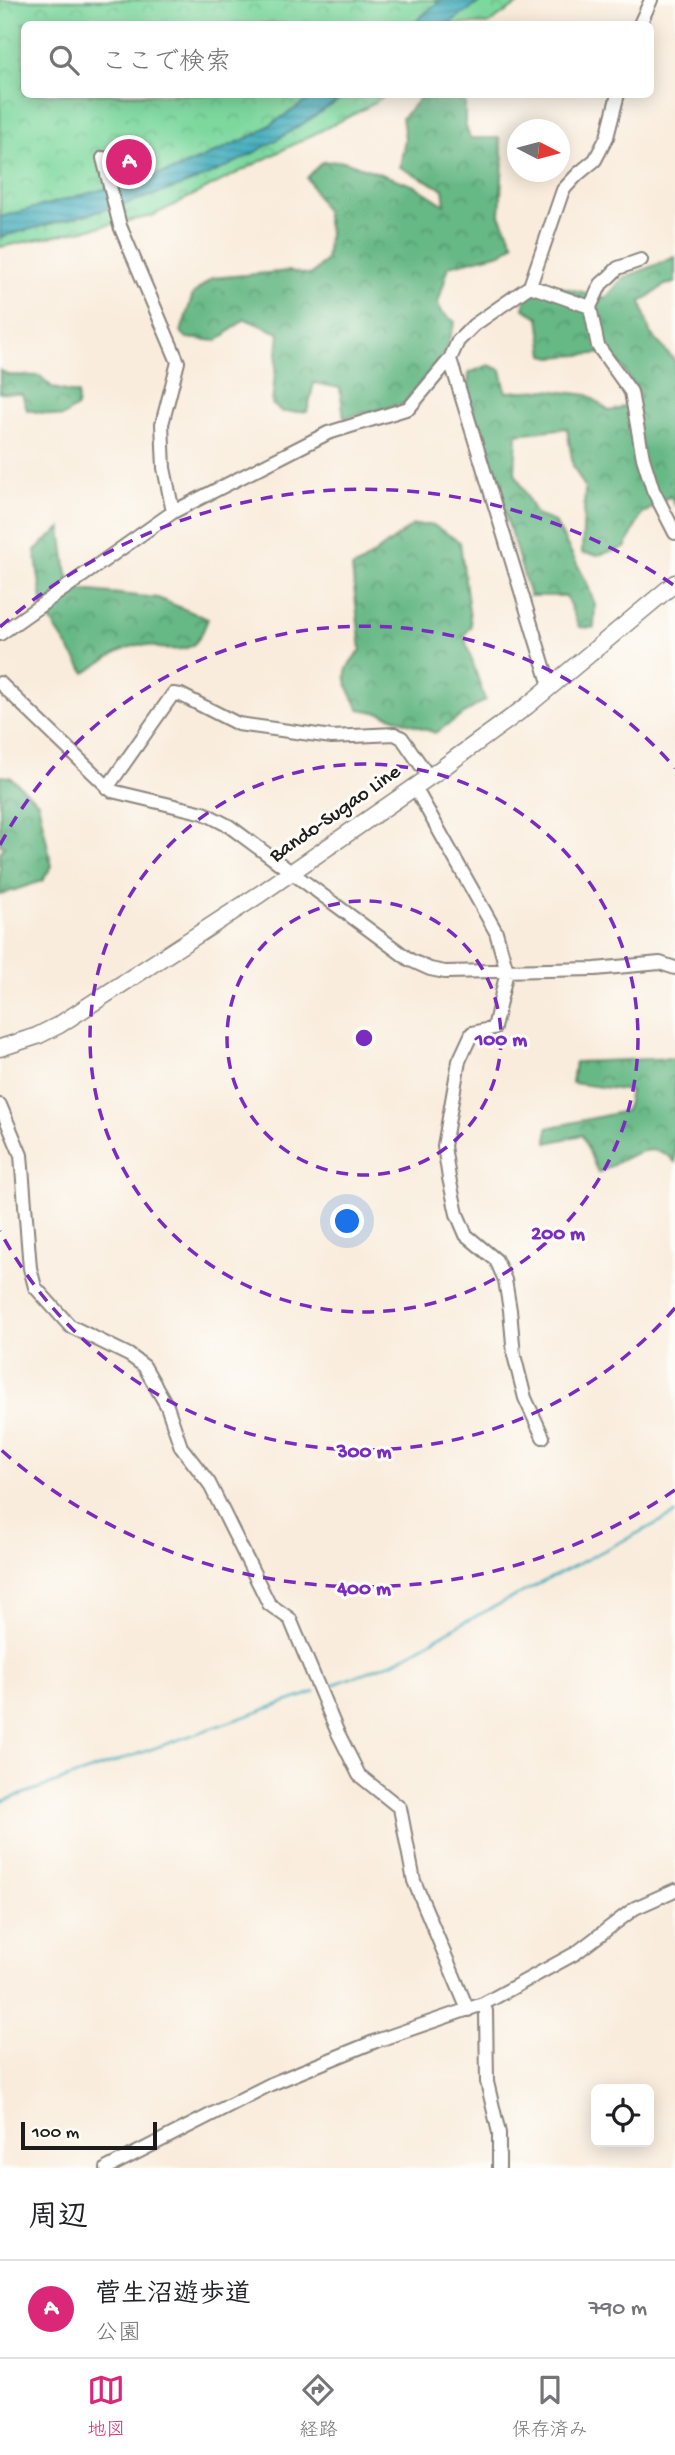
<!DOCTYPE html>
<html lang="ja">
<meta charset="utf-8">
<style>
:root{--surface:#fff;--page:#f6f6f6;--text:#202124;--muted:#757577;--line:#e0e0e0;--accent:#db2777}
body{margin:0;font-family:"Gochi Hand","Klee One",sans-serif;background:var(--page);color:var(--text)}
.controls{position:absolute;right:21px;bottom:21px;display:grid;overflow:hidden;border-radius:10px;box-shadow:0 4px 18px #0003}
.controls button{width:63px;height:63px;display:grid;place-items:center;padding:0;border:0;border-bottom:2px solid var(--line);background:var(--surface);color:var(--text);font:35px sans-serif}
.compass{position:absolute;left:507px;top:119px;width:63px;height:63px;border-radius:50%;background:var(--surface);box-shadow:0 4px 18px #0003;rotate:96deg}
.scale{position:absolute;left:21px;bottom:18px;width:136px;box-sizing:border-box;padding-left:7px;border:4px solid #1c1c1c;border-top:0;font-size:19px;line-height:24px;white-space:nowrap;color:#1c1c1c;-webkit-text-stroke:5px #fdfcf7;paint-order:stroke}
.you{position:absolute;left:348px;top:1222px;width:24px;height:24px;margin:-18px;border:5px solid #fff;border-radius:50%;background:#1a73e8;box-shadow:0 0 0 10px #1a73e833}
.badge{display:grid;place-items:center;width:46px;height:46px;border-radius:50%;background:var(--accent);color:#fff;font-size:23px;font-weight:700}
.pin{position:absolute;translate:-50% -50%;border:4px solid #fff;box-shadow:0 2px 7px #0006}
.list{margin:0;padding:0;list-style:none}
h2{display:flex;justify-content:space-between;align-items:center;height:91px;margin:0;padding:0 28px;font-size:30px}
h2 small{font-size:23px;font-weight:400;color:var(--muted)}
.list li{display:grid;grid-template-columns:46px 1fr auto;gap:21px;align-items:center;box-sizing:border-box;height:98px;padding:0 28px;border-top:2px solid var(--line)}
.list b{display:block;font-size:26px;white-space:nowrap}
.list p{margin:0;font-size:23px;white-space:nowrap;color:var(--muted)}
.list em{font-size:23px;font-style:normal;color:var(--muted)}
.icon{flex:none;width:38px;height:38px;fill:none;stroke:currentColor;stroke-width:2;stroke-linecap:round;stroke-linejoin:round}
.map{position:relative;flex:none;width:675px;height:2168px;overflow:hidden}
.search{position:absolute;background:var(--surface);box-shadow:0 4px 18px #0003;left:21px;right:21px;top:21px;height:77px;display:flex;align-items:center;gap:18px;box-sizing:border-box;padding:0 24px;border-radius:10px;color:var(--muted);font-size:26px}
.sheet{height:189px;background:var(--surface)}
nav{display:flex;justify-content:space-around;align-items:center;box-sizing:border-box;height:98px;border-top:2px solid var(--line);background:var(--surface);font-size:19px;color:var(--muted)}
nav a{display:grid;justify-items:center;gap:4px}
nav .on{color:var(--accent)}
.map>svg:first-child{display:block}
.forest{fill:url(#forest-crowns);stroke:#416a50;stroke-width:2}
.park{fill:url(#park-crowns);stroke:#4c7a5d;stroke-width:2}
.water{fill:url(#water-rules);stroke:#2c646c;stroke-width:2}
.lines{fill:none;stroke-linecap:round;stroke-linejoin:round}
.stream{stroke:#3dacbb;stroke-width:2.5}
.minor-casing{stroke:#8a847c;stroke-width:16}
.major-casing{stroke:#8a847c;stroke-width:19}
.minor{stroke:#fff;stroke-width:12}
.major{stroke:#fff;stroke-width:16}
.ring{fill:none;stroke:#7b2cbf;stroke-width:3.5;stroke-dasharray:12 9}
.labels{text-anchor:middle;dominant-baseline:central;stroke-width:6;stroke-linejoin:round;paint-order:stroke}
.street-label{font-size:21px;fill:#1c1c1c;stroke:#fdfcf7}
.centre{fill:#7b2cbf;stroke:#fdfcf7;stroke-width:3.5}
.ring-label{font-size:21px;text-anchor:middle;font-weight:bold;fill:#7b2cbf;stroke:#fdfcf7;stroke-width:6;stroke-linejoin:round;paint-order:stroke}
</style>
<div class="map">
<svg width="675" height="2168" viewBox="0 0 675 2168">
<defs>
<pattern id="forest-crowns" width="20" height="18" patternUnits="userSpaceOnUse" patternTransform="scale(1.75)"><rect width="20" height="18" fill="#66b885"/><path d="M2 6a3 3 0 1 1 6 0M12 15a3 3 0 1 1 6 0" fill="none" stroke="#53956c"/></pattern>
<pattern id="park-crowns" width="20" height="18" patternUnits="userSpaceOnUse" patternTransform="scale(1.75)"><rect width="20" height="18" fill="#7dd89e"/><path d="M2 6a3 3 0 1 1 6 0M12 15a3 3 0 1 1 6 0" fill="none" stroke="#6bb988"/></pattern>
<pattern id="water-rules" width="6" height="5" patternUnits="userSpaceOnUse" patternTransform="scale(1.75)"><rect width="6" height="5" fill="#3dacbb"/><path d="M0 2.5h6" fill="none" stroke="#328b97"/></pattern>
</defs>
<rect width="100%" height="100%" fill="#fdfcf7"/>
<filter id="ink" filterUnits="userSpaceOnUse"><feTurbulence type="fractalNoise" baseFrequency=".0143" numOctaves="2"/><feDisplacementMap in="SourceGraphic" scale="14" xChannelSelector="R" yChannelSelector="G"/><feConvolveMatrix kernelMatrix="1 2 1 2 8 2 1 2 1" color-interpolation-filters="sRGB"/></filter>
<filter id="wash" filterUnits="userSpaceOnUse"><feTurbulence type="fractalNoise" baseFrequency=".00686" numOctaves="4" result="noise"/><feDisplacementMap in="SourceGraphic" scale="28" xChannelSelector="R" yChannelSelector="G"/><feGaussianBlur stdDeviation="1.57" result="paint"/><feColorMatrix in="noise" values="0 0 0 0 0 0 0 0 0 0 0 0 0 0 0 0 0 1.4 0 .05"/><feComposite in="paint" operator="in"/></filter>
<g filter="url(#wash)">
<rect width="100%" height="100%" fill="#f9ecdc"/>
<path class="forest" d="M423,95H465V124L470,138H499L503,159L500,215L514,244L501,253L449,266L438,303L441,312L455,322L445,352L403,404L344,418L340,388L314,383L307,412H282L272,404L279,333L245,319L217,341L187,338L181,332L193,294L212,278L289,271L311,275L326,260L329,232L325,211L307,178L322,162L344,161L415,186L445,205L443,189L400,167L405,138L402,118Z
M675,257V283L665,285L641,302L650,333L675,361V506L670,496L641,515L625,548L598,555L582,553L585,488L573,466L567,428L517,434L515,473L536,515L555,522L587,583L595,605L594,628L579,627L566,596H530L468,391L469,373L489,365L501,370L506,392L547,390L588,395L609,411L619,409L641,397L619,363L609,353L552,357L544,355L539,317L524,309L525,300L546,283L606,298L623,278Z
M0,370L8,375L40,376L53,388L78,394L77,407L62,417L27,410L22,394L0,393Z
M413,525H433L460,542L471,626L464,636L485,700L435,733L381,713L359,709C345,682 337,674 361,650L352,568L362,563Z
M61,528L67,575L82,590L158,598L208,619C197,647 191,653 159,648C152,646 145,644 138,645C118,649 102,663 85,673L50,620L44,615L35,550Z
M0,776L10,777L38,802L52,866L42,881L0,895V852L5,846L0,845Z
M675,1058V1162C652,1135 623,1161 598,1173L582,1135L547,1143V1128L626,1111L630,1091L572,1083L575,1062Z"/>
<path class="park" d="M0,0H524L488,24H24V94L386,95L364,109L152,216L0,247Z"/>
<path class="water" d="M440,0H483L448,24H413Z
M316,95H347C300,126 252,158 199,179C135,204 67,219 0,237V217L175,170L256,134Z"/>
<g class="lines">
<path class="stream" d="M324,1688L396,1661L459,1625L675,1514
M0,1802L315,1692"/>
</g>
</g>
<g filter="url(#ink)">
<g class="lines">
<defs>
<path id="minor" d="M640,24L651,0
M103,158L120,226L178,362L162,424L164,468L173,512
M641,260L618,268L609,277L601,284L590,307L598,346L631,392L643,458L653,490L675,533
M530,286L590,307
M450,359L550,686
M0,634L173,512L328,433L409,408L450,359L458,341L474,325L530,286L563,190L578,174L595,160L607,137L618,94
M0,683L112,791L204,813L229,826L410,960L430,969L445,972L595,969L660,963L675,968
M414,786L496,932L507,971L494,1028L472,1033L459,1061L444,1146L449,1178L457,1214L466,1235L496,1260L505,1280L510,1310L514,1355L525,1398L543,1437
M107,788L173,694L181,695L238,724L332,737L395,734L402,738L429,777
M0,1105L21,1155L30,1268L35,1287L70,1326L129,1355L144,1366L167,1406L181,1447L209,1483L269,1604L290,1619L337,1731L359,1775L400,1808L414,1881L468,2010
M483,2004L486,2011L487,2082L499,2133V2168
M107,2168L271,2084L376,2041L483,2004L576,1953L635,1908L675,1890"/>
<path id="major" d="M0,1048L37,1036L59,1025L260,894L438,771L527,706L675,583"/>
</defs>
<use href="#minor" class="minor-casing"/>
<use href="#major" class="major-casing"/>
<use href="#minor" class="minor"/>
<use href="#major" class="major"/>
</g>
</g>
<g class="ring">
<circle cx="364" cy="1038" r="137"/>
<circle cx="364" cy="1038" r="274"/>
<path d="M675 1308A412 412 0 0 1 0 1231M0 845A412 412 0 0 1 675 768"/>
<path d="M675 1490A549 549 0 0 1 0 1449M0 627A549 549 0 0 1 675 586"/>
</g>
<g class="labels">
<g class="street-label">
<text transform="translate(336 815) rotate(-35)">Bando-Sugao Line</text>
</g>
</g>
<circle cx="364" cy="1038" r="10" class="centre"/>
<g class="ring-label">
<text x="501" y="1045">100 m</text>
<text x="558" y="1239">200 m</text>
<text x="364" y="1457">300 m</text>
<text x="364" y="1594">400 m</text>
</g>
</svg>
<div class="controls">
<button><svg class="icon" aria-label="locate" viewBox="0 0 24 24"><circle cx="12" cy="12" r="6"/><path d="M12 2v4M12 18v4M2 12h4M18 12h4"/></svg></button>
</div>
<svg class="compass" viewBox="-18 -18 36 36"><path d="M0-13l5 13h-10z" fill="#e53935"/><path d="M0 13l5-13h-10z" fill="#757577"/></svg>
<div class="scale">100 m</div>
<div class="you"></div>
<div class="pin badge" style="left:129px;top:162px">A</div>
<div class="search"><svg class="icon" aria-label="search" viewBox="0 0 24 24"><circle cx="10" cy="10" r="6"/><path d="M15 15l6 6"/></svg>ここで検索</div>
</div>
<section class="sheet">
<h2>周辺<small></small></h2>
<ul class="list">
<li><span class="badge">A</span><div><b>菅生沼遊歩道</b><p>公園</p></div><em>790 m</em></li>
</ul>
</section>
<nav>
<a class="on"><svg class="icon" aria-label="map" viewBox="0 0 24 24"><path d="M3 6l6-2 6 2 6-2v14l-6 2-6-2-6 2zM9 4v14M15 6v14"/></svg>地図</a>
<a><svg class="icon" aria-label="directions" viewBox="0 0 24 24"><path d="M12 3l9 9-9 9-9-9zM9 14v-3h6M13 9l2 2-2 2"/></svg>経路</a>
<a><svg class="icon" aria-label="saved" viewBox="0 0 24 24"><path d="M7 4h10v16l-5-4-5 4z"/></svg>保存済み</a>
</nav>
